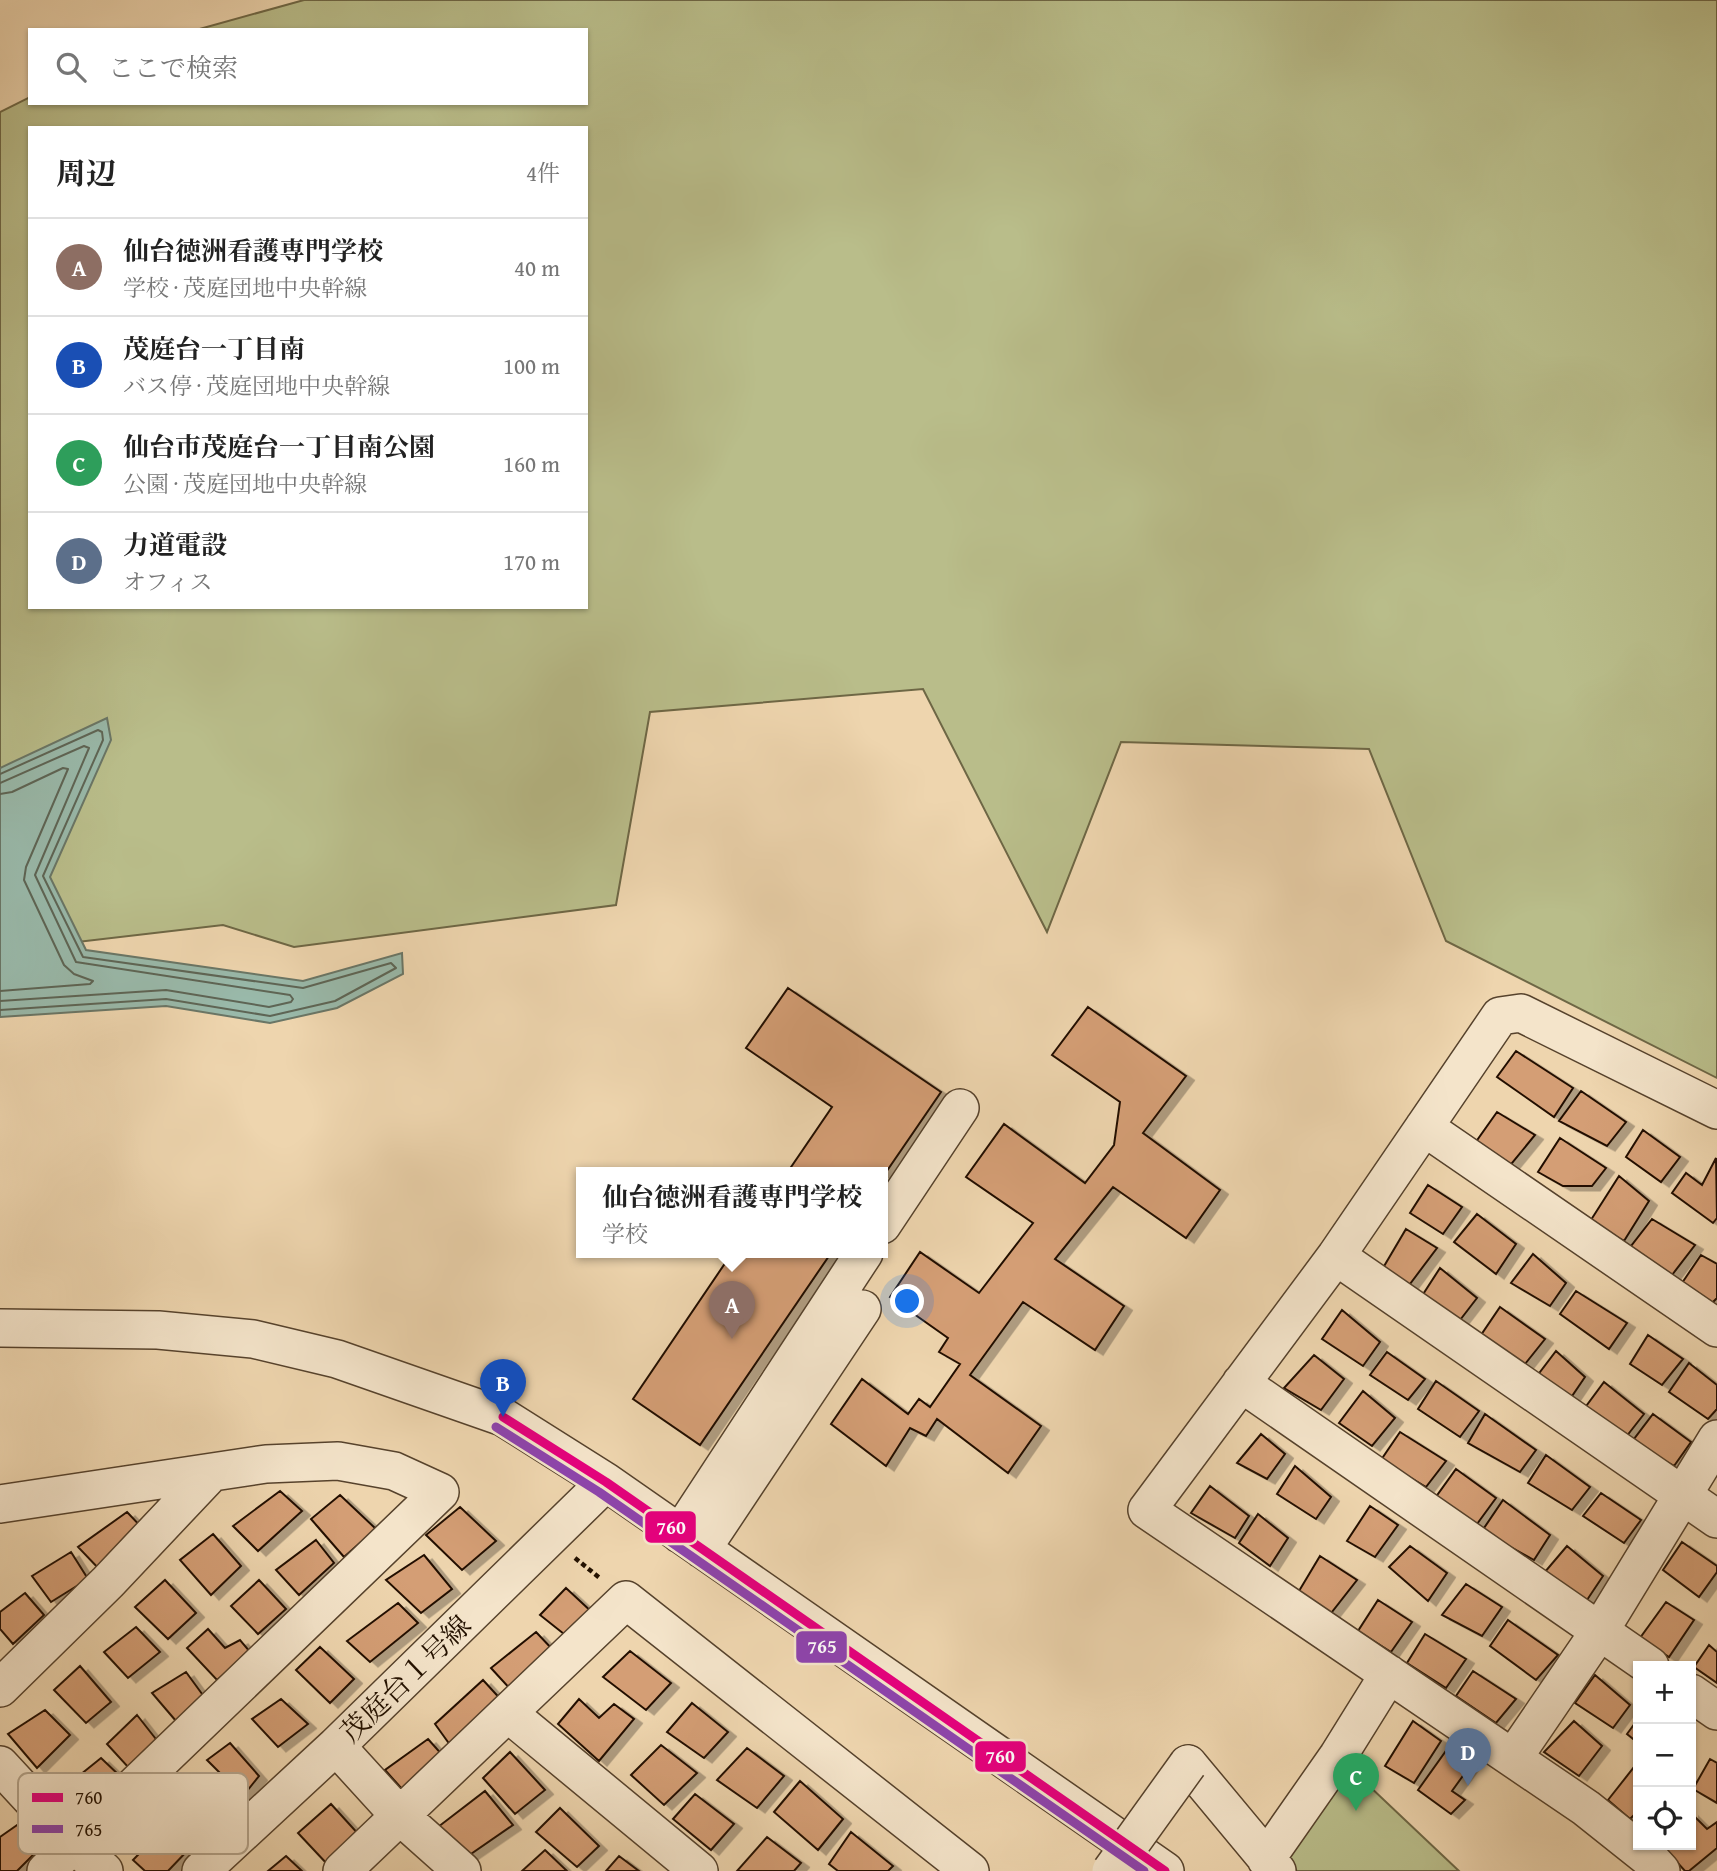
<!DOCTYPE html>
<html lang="ja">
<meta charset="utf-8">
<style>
:root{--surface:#fff;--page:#f6f6f6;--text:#222;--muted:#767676;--line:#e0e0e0;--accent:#8f2418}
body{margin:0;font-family:"Gentium Book Plus","Noto Serif JP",serif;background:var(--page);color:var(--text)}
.controls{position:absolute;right:21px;bottom:21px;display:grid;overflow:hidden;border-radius:0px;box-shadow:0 2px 5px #0004}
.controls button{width:63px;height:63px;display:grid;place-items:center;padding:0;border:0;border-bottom:2px solid var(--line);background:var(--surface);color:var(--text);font:35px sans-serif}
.you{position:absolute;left:908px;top:1302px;width:24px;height:24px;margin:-18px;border:5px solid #fff;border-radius:50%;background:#1a73e8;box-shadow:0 0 0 10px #1a73e833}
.badge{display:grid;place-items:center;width:46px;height:46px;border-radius:50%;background:var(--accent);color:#fff;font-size:23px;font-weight:700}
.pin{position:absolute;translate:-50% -58px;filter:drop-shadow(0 2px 4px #0008)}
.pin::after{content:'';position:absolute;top:37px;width:24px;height:21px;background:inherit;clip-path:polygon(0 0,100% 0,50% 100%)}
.popup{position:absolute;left:576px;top:1167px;width:312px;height:91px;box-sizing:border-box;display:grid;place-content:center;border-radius:0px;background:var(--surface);filter:drop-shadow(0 2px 5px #0005);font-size:23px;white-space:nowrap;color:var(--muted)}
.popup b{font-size:26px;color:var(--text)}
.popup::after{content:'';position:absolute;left:50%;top:100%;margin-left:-14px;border:14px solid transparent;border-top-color:var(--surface)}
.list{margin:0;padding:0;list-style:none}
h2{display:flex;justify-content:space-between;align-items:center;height:91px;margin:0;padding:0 28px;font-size:30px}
h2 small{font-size:23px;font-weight:400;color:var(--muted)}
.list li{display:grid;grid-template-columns:46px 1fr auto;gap:21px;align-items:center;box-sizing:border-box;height:98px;padding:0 28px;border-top:2px solid var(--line)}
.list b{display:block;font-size:26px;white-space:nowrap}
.list p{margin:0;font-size:23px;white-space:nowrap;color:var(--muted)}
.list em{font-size:23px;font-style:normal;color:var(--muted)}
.icon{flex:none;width:38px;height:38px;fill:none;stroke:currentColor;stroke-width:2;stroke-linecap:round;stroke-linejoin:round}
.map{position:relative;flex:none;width:1717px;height:1871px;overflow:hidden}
.search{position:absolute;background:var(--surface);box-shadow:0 2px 5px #0004;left:28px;top:28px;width:560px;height:77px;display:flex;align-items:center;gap:18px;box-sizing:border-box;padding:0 24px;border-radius:0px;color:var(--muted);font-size:26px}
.panel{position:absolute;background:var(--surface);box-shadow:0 2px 5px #0004;left:28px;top:126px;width:560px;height:483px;border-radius:0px}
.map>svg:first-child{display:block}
.green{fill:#b9bd8a;stroke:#6e6745;stroke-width:2;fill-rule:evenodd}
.water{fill:#99b9aa;stroke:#6a7666;stroke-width:2}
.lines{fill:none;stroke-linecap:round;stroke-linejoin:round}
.shore{stroke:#5e6555;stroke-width:2}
.building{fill:#d49e74;stroke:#231100;stroke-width:2;filter:url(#shadow)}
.minor-casing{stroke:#56422c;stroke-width:40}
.path{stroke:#231100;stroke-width:4.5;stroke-dasharray:5 3.5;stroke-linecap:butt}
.minor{stroke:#f4e4ca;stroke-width:37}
.minor-bridge-casing{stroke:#56422c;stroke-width:40;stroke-linecap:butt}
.minor-bridge{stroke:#f4e4ca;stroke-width:37}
.bus-1-casing{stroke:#f4e4ca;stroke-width:14}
.bus-2-casing{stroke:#f4e4ca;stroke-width:14}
.bus-1{stroke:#e5007d;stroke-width:9}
.bus-2{stroke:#8e44ad;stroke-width:9}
.labels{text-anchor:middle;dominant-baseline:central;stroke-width:5;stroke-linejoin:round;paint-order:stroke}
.street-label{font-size:28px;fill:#231100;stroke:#f4e4ca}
.key{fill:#f4e4ca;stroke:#b5a58d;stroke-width:2}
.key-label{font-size:19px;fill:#231100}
.line-badge{stroke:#f4e4ca;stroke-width:2.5}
.badge-label{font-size:19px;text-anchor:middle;font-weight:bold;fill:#fff}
</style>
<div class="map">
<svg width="1717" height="1871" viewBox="0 0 1717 1871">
<defs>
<filter id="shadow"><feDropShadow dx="8" dy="4.5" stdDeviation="0" flood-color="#0004"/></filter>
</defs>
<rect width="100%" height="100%" fill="#eed5ae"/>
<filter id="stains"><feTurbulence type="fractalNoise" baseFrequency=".00286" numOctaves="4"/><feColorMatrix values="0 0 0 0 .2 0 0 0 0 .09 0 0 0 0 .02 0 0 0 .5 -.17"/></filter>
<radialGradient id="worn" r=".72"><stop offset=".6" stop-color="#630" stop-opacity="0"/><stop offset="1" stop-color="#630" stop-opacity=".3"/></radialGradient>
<path class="green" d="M304,0H1717V1078L1446,941L1369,749L1121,742L1047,932L923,689L650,712L616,905L294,947L223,925L0,951V112L30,97V103H586V30H196ZM30,128H586V607H30Z
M1348,1766L1459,1871H1297L1285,1856Z"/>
<path class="water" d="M107,718L111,740L50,877L86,950L303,981L402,953L403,974L337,1008L270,1023L166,1006L0,1017V768Z"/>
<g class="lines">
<path class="shore" d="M0,774L98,730L102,732L103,740L43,876L83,957L303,988L391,963L396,968L335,1001L270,1016L166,999L0,1010
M0,783L84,746L89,748L35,875L76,962L290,995L293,999L291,1002L269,1007L166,990L0,1001
M0,794L12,792L63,768L68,769L26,867L24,880L64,965L74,974L93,981L90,984L0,991"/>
</g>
<path class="building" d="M788,988L941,1092L882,1178V1173H787L832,1107L746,1048Z
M1088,1007L1186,1076L1143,1133L1220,1190L1186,1238L1113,1187L1055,1259L1124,1306L1095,1350L1023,1302L970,1375L1041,1426L1008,1473L937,1419L926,1436L910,1428L886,1466L831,1424L862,1379L908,1414L919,1399L930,1407L960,1364L939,1352L948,1338L890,1297L920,1252L979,1293L1033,1223L966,1177L1004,1124L1085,1183L1114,1145L1120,1102L1052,1055Z
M1516,1051L1573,1088L1554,1117L1497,1077Z
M1581,1091L1626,1122L1607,1146L1559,1121Z
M1497,1112L1535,1135L1508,1168L1473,1146Z
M1643,1130L1680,1157L1661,1182L1626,1157Z
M1560,1138L1606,1168L1592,1186H1563L1538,1172Z
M1716,1158L1717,1218L1713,1223L1672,1193L1686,1173L1702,1185Z
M1619,1176L1649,1201L1624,1241L1589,1223Z
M1428,1185L1462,1207L1443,1234L1410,1213Z
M1477,1214L1516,1244L1496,1274L1454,1242Z
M1652,1219L1695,1245L1672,1275L1628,1250Z
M1406,1229L1437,1248L1407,1288L1380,1273Z
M732,1253H831L700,1445L633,1399Z
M1533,1254L1566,1283L1550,1306L1511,1283Z
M1701,1255L1717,1264V1298L1708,1307L1682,1283Z
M1440,1268L1477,1298L1457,1324L1420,1299Z
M1576,1291L1627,1323L1609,1349L1560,1314Z
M1500,1307L1545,1339L1525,1364L1479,1338Z
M1342,1310L1380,1342L1363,1366L1322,1339Z
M1648,1335L1683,1359L1662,1385L1630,1364Z
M1556,1351L1585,1377L1570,1399L1537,1376Z
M1387,1352L1425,1379L1408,1400L1370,1375Z
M1314,1355L1344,1379L1321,1410L1284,1388Z
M1689,1363L1717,1385V1409L1708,1419L1669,1392Z
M1436,1381L1479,1411L1460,1437L1418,1409Z
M1604,1382L1644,1414L1626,1437L1584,1409Z
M1363,1391L1395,1418L1372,1446L1339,1423Z
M1485,1414L1536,1450L1520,1472L1468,1443Z
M1653,1414L1691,1442L1674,1466L1631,1443Z
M1400,1432L1446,1461L1426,1487L1381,1460Z
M1261,1434L1285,1454L1267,1479L1237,1463Z
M1546,1455L1590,1487L1572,1510L1528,1483Z
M1295,1466L1331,1497L1316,1519L1277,1494Z
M1456,1469L1496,1498L1477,1524L1433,1501Z
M1210,1486L1249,1516L1235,1538L1191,1513Z
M280,1491L302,1511L258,1551L233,1526Z
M1601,1493L1641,1520L1624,1543L1583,1516Z
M340,1495L376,1529L344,1557L311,1519Z
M1503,1500L1550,1535L1534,1560L1482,1531Z
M1370,1506L1398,1525L1375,1557L1347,1541Z
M460,1507L496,1541L462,1570L426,1535Z
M127,1512L146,1532L102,1572L78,1547Z
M1258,1514L1288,1538L1270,1566L1239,1543Z
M213,1534L241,1566L211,1595L180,1560Z
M316,1540L334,1563L299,1595L276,1570Z
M1682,1542L1717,1566V1572L1699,1597L1663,1570Z
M1410,1546L1447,1573L1428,1601L1389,1567Z
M1567,1546L1603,1576L1587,1600L1544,1573Z
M71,1552L88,1579L51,1602L32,1576Z
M424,1555L452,1589L421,1613L386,1580Z
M1320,1556L1357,1580L1328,1617L1299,1591Z
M165,1580L196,1613L168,1639L135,1607Z
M259,1580L286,1609L258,1634L231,1606Z
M1466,1584L1502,1607L1482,1636L1442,1615Z
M566,1588L595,1615L569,1638L540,1615Z
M25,1593L44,1615L13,1644L0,1629V1612Z
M1378,1600L1412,1622L1391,1652L1358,1631Z
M1666,1602L1694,1620L1669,1657L1640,1638Z
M398,1603L418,1623L370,1662L347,1641Z
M1508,1620L1558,1655L1536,1680L1490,1646Z
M136,1627L160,1652L128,1678L104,1652Z
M208,1629L225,1648L240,1640L251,1653L217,1680L187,1648Z
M536,1632L554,1651L513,1692L491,1668Z
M1425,1634L1466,1659L1446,1688L1407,1663Z
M1709,1645L1717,1652V1683L1694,1667Z
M320,1647L354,1679L330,1703L296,1670Z
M630,1651L671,1683L646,1710L603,1677Z
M80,1666L111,1702L86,1723L54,1690Z
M1473,1671L1516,1699L1496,1723L1456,1696Z
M186,1672L205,1698L176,1721L152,1693Z
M1595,1675L1630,1705L1613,1728L1575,1703Z
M483,1680L505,1704L453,1749L435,1724Z
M281,1699L308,1724L278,1747L252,1719Z
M579,1699L599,1718L614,1704L634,1719L599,1761L558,1724Z
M692,1703L728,1732L704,1758L667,1732Z
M45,1710L70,1735L37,1768L8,1734Z
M137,1715L159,1743L128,1767L107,1744Z
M1638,1719V1743L1627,1734Z
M1413,1721L1441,1741L1414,1783L1385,1766Z
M1574,1721L1602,1746L1579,1776L1544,1752Z
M428,1739L445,1758L402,1789L385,1770Z
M230,1743L259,1776L243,1796L207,1760Z
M661,1745L697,1773L664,1805L631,1775Z
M747,1748L784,1776L757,1808L717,1780Z
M1448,1748L1470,1766L1452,1791L1465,1800L1451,1814L1418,1790Z
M510,1752L545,1790L515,1814L483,1778Z
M101,1758L122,1778L88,1805L70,1783Z
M1710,1759L1717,1763V1803L1693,1789Z
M1638,1762V1811L1630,1819L1608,1800Z
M207,1777L231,1799L199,1834L170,1807Z
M800,1781L843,1819L818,1850L774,1812Z
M485,1791L513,1825L468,1856L438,1827Z
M695,1794L734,1824L711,1850L673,1819Z
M331,1804L361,1837L329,1866L298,1833Z
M560,1808L599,1846L577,1867L536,1832Z
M1691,1813L1707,1829L1717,1822V1848L1689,1871H1685L1666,1850L1676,1845H1691Z
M20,1823L42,1846L17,1871H0V1837Z
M164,1828L189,1849L168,1871H145L133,1860Z
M851,1832L893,1866L888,1871H838L829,1864Z
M767,1837L801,1863L794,1871H737Z
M545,1850L567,1871H522Z
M286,1856L302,1871H268Z
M619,1856L639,1871H606Z"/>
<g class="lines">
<defs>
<path id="minor" d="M1424,1127L1717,1328
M882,1225L960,1108
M1336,1256L1717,1519
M0,1328L158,1330L253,1339L337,1359L503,1417L606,1482L1165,1871
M1241,1383L1650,1666
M0,1504L266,1464L338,1461L394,1471L440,1492L46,1871
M680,1534L864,1253
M702,1549L862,1309
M0,1688L108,1582L210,1474
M1691,1693L1717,1711
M509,1714L699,1871
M336,1746L398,1814L462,1871
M1513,1758L1599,1632L1717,1439
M1188,1764L1277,1871
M0,1765L73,1844L104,1871
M1266,1859L1338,1756L1389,1674
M201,1871L336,1746L606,1482
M342,1871L626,1600L970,1871
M1661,1871L1650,1859L1586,1808L1147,1510L1336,1256L1500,1016L1521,1013L1717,1110"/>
</defs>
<use href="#minor" class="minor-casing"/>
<path class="path" d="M575,1558L601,1579"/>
<use href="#minor" class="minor"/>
<defs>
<path id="minor-bridge" d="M1111,1871L1188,1764"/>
</defs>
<use href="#minor-bridge" class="minor-bridge-casing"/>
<use href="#minor-bridge" class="minor-bridge"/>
<defs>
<path id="bus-1" d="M503,1417L606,1482L1165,1871"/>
<path id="bus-2" d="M496,1427L599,1492L1144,1871"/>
</defs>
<use href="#bus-1" class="bus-1-casing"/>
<use href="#bus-2" class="bus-2-casing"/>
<use href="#bus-1" class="bus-1"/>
<use href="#bus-2" class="bus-2"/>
</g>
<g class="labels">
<g class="street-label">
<text transform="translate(405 1678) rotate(-44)">茂庭台１号線</text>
</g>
</g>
<rect x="18" y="1773" width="230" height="81" rx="10" class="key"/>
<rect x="32" y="1793" width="31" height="9" fill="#e5007d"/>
<rect x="32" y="1825" width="31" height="8" fill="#8e44ad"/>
<g class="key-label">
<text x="75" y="1804">760</text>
<text x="75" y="1836">765</text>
</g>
<g class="line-badge">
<rect x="644" y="1510" width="53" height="34" rx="7" fill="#e5007d"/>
<rect x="795" y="1630" width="53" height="34" rx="7" fill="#8e44ad"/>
<rect x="974" y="1740" width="53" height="33" rx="7" fill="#e5007d"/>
</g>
<g class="badge-label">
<text x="671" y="1534">760</text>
<text x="822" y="1653">765</text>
<text x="1000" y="1763">760</text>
</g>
<rect width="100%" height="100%" filter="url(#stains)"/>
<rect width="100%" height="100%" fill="url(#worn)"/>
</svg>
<div class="controls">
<button>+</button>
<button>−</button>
<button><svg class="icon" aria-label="locate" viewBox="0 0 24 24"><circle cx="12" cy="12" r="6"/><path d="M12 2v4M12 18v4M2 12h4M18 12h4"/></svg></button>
</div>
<div class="you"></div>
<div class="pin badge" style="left:732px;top:1339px;background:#8d6e63">A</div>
<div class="popup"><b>仙台徳洲看護専門学校</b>学校</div>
<div class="pin badge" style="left:503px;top:1417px;background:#1a4fb4">B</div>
<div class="pin badge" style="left:1356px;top:1811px;background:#2e9e5b">C</div>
<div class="pin badge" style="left:1468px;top:1786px;background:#5c6f8a">D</div>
<div class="search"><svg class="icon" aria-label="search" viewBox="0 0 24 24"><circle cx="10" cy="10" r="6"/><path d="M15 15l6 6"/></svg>ここで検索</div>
<section class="panel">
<h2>周辺<small>4件</small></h2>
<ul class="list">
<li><span class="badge" style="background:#8d6e63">A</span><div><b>仙台徳洲看護専門学校</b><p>学校 · 茂庭団地中央幹線</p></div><em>40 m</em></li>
<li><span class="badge" style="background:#1a4fb4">B</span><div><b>茂庭台一丁目南</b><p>バス停 · 茂庭団地中央幹線</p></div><em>100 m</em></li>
<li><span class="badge" style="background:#2e9e5b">C</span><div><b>仙台市茂庭台一丁目南公園</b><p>公園 · 茂庭団地中央幹線</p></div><em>160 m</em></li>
<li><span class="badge" style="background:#5c6f8a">D</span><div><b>力道電設</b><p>オフィス</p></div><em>170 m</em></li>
</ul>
</section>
</div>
